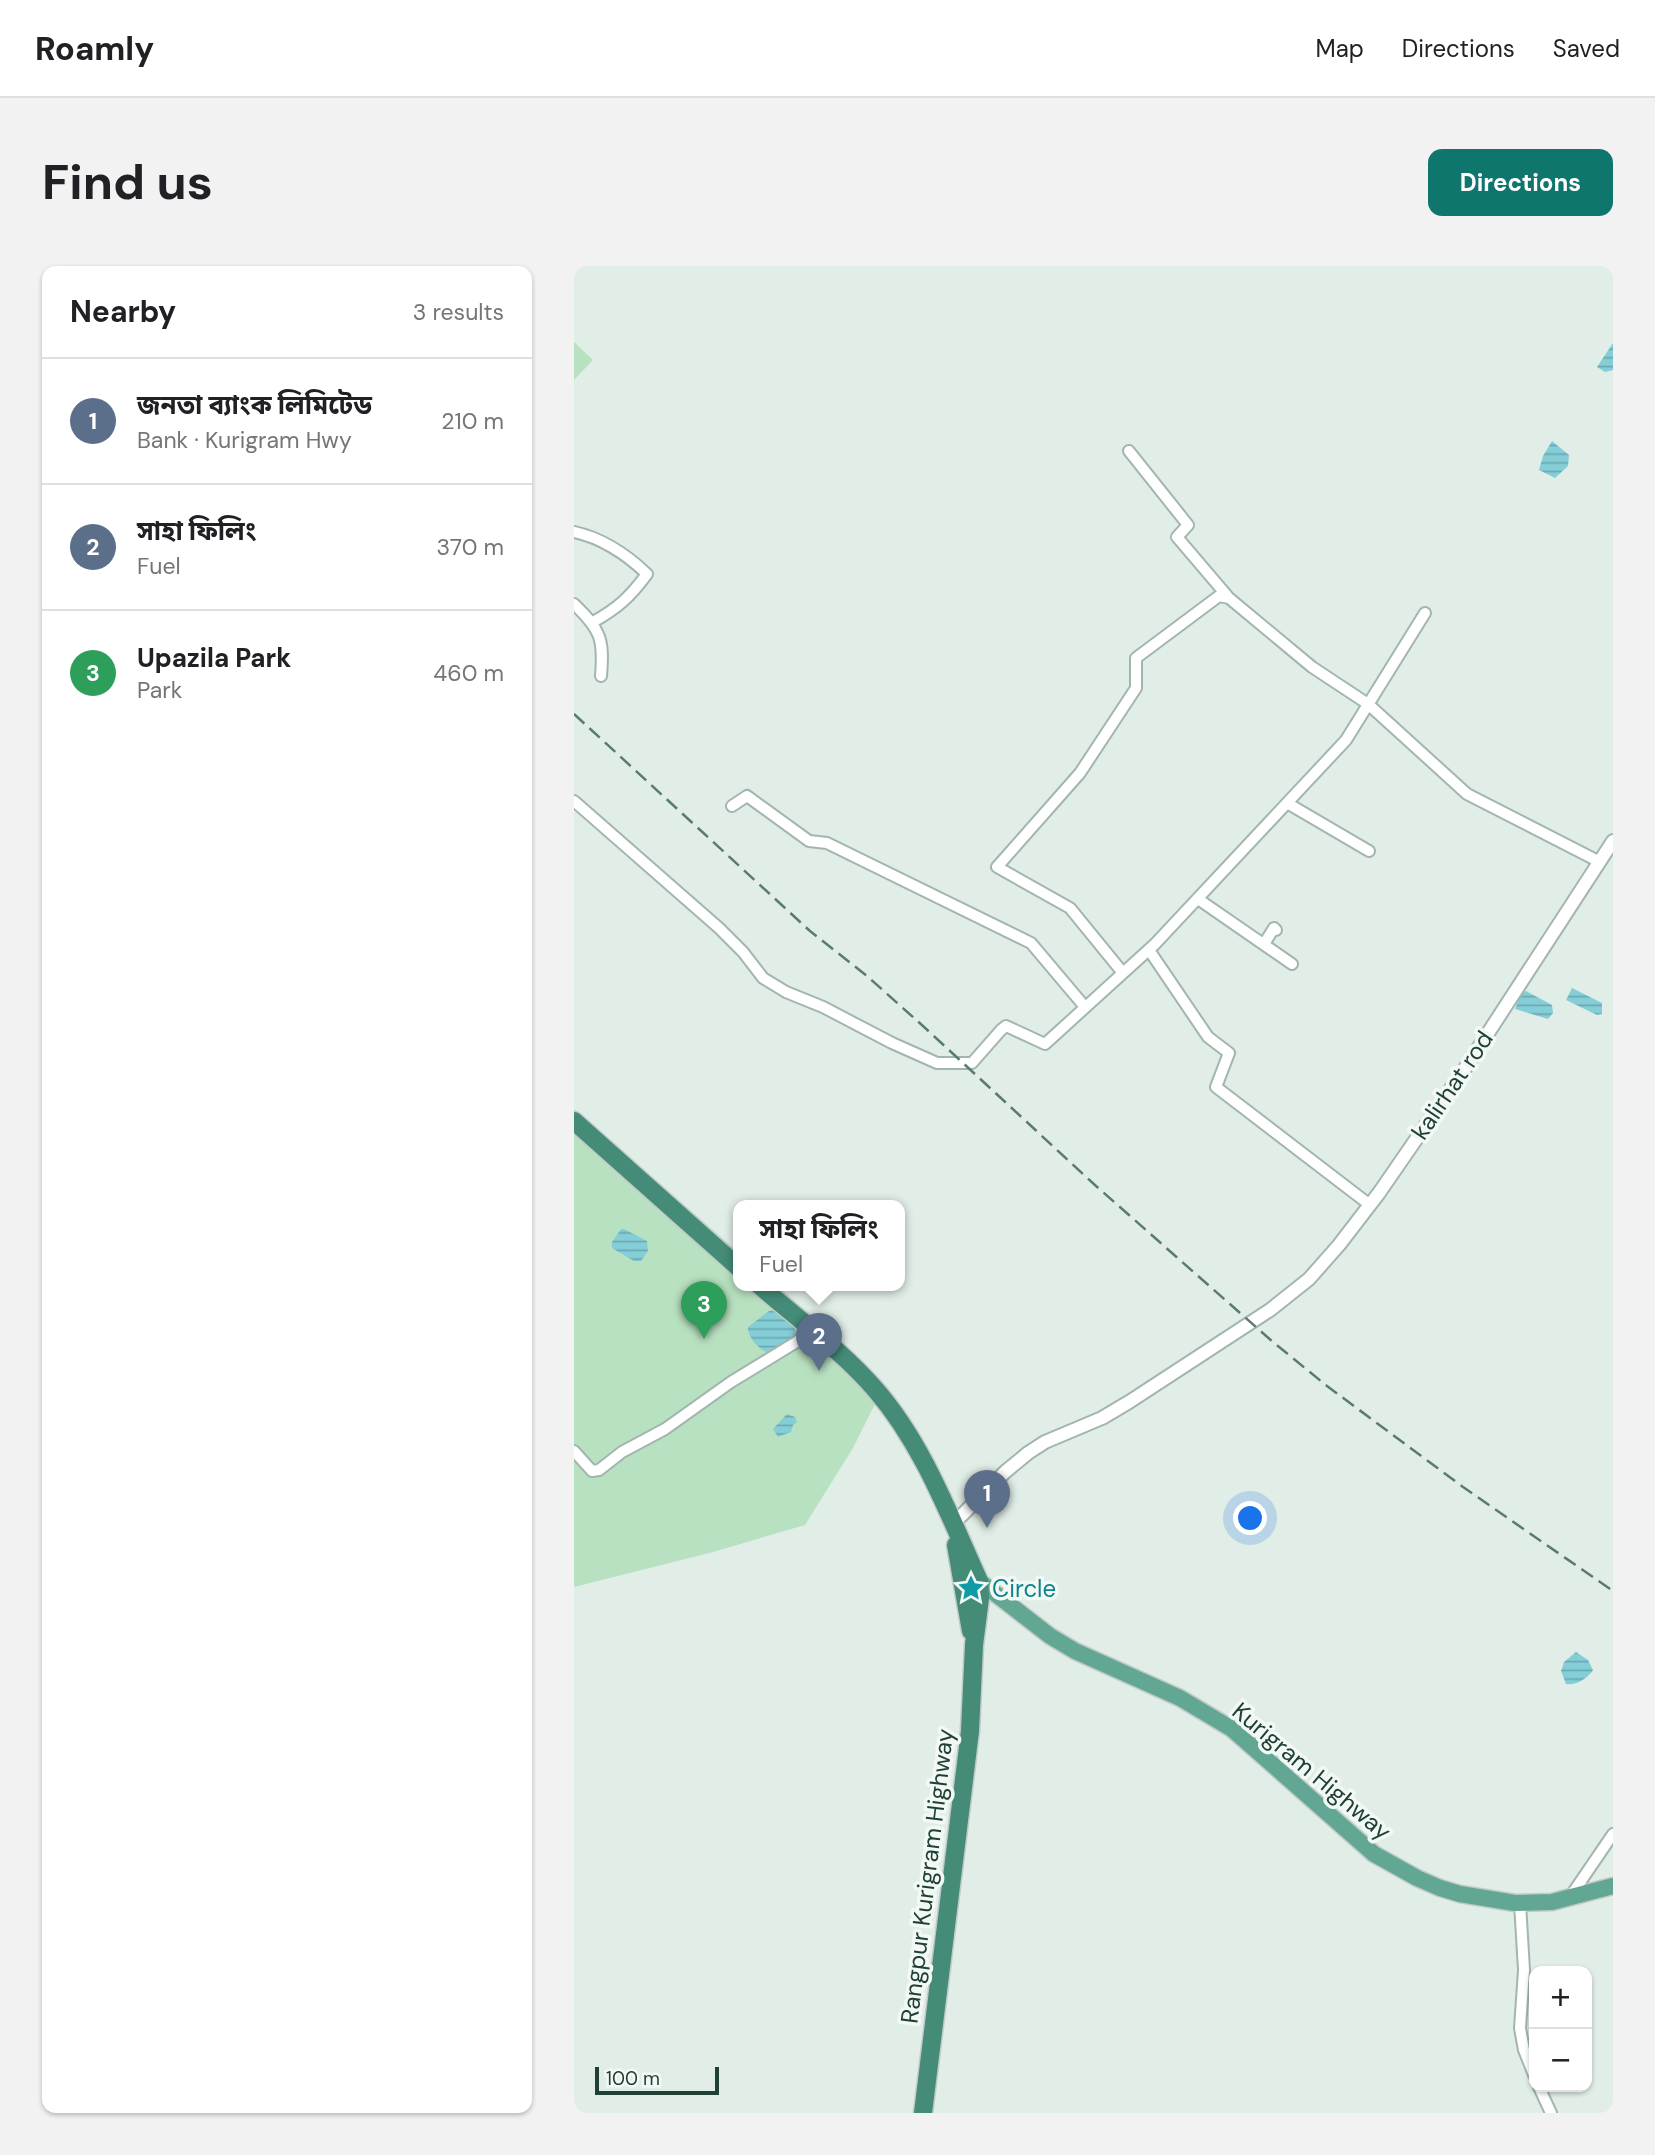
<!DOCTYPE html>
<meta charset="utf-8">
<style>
:root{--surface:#fff;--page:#f2f2f2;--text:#202124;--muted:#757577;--line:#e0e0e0;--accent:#0f766e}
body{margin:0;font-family:"DM Sans","Noto Sans Bengali",sans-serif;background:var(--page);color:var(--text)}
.controls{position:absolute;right:21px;bottom:21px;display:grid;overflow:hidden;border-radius:14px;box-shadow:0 2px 5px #0004}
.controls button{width:63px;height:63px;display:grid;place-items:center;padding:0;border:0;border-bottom:2px solid var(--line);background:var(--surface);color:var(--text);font:35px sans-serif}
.scale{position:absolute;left:21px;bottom:18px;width:124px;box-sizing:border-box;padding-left:7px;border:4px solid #204036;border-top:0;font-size:19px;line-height:24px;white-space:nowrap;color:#204036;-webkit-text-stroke:5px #f2f9f5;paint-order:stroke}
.you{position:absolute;left:677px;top:1253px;width:24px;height:24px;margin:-18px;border:5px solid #fff;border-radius:50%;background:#1a73e8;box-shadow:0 0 0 10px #1a73e833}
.badge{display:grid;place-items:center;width:46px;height:46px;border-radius:50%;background:var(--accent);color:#fff;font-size:23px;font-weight:700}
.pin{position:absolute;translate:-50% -58px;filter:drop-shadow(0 2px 4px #0008)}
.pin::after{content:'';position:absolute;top:37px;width:24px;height:21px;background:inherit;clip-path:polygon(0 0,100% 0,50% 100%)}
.popup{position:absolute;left:159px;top:934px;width:172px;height:91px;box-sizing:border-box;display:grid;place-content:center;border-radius:14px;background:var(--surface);filter:drop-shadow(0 2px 5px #0005);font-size:23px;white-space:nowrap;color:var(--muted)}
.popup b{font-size:26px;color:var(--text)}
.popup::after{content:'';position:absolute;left:50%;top:100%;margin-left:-14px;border:14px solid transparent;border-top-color:var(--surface)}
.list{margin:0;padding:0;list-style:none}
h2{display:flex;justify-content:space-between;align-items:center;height:91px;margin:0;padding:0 28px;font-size:30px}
h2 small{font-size:23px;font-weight:400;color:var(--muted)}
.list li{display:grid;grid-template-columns:46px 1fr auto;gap:21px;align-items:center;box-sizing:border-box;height:126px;padding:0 28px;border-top:2px solid var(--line)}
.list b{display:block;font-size:26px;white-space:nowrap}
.list p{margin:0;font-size:23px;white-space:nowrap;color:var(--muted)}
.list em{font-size:23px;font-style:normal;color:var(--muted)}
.map{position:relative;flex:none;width:1039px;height:1847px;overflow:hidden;border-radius:14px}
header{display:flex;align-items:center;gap:42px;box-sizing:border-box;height:98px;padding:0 35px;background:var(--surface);border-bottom:2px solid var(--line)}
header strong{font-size:33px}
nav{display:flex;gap:38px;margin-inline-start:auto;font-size:24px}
.intro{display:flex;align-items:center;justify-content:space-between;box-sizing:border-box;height:168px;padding:0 42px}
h1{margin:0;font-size:49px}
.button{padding:18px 32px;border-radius:14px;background:var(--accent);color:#fff;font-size:24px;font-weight:700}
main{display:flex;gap:42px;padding:0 42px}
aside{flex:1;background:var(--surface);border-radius:14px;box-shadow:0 2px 5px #0004}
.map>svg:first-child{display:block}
.green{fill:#b8e1c1}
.water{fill:url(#water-rules)}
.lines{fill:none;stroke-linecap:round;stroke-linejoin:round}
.minor-casing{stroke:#a3b6ae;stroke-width:14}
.tertiary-casing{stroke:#a3b6ae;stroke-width:16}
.primary-casing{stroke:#c1cac7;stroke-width:19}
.trunk-casing{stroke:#c1cac7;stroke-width:21}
.minor{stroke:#fff;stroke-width:10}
.tertiary{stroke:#fff;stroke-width:12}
.primary{stroke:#61a793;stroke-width:16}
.trunk{stroke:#448b78;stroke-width:18}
.rail{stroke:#5a7b71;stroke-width:2.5;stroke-dasharray:14 7;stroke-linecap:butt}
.labels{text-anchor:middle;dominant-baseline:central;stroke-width:7;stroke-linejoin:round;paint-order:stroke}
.street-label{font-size:24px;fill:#204036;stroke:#f2f9f5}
.culture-label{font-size:24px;fill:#0d838f;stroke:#f2f9f5;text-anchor:start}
</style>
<header>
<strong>Roamly</strong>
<nav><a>Map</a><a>Directions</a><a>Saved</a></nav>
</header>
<div class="intro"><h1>Find us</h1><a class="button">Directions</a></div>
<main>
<aside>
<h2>Nearby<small>3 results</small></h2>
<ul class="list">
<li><span class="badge" style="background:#5c6f8a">1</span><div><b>জনতা ব্যাংক লিমিটেড</b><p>Bank · Kurigram Hwy</p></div><em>210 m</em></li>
<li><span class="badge" style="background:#5c6f8a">2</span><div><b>সাহা ফিলিং</b><p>Fuel</p></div><em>370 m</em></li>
<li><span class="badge" style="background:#2e9e5b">3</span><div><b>Upazila Park</b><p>Park</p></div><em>460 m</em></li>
</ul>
</aside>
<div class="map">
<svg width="1039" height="1847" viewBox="0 0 1039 1847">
<defs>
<pattern id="water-rules" width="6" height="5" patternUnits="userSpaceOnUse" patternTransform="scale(1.75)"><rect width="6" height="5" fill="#84ced8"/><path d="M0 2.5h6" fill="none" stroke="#6ca9b0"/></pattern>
</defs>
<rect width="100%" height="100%" fill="#e1ede7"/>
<path class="green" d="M0,76L19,94L0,114Z
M0,843L164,986V1019H203L310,1120L279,1182L231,1259L139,1286L0,1321Z"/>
<path class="water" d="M1039,77V104L1031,106L1023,101Z
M978,175L995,189L994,200L981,212L965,204L969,190Z
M998,722L1028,737V748L1023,749L992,734Z
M952,725L978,739L979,747L974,753L941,743L947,727Z
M47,963H50L73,975L74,985L67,995H60L38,982V976Z
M203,1044L219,1059L222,1066L219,1072L192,1086C184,1082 173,1070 174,1061L195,1045Z
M213,1148L221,1151L223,1156L219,1159L217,1166L204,1171L199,1163Z
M1002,1386L1014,1394L1019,1404C1014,1412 1002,1420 992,1418L987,1405L990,1396Z"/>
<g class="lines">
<defs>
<path id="minor" d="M555,185L614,259L603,271L655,332
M0,266C28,272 52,288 73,308C56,331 44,342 19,356
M0,338C27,364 30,373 27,410
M0,535L145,662L169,686L189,712L212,726L249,741L318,777L363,797H398L427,764L432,760L471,778L581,678L772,474L851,347
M713,537L795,585
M158,540L173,530L235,575L253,577L457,677L511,741
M624,633L718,698
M690,678L700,662L702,664
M575,684L634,771L655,787L642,821L796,939
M549,707L496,642L423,601L506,507L562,422V392L645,330L655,332L738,401L794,438L893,528L1024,595
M0,1185L18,1205L25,1204L48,1186L91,1163L157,1116L224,1075L236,1062
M996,1631L1039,1568
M946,1637L950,1704L946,1762L950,1784L960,1809
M965,1821L977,1847"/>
<path id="tertiary" d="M379,1258L431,1206L454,1187L471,1176L528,1152L555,1136L696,1044L735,1013L765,979L805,927L892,801L1039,575"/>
<path id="primary" d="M397,1313L405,1315L476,1370L501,1385L606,1432L658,1463L800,1588L843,1612L866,1622L886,1628L941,1637L978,1636L1039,1620"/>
<path id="trunk" d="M0,855L164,1001
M185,1019C224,1053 267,1084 301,1123C349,1178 375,1249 405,1315L406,1332L400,1379L396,1465L349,1847
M382,1279L397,1365"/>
</defs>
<use href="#minor" class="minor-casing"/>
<use href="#tertiary" class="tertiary-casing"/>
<use href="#primary" class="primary-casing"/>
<use href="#trunk" class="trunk-casing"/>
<use href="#minor" class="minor"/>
<use href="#tertiary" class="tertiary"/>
<use href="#primary" class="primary"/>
<use href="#trunk" class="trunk"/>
<path class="rail" d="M0,448L236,665L293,710L349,760L522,920L699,1076L753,1120L889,1221L1039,1325"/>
</g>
<defs>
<symbol id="sight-bare" viewBox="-9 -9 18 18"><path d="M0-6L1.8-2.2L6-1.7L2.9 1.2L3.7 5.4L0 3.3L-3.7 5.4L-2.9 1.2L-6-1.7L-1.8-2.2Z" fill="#0f9aa8" stroke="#f2f9f5" stroke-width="2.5" paint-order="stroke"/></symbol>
</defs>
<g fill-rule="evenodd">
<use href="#sight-bare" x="378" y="1303" width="38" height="38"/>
</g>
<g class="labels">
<g class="street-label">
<text transform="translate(878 819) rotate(-56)">kalirhat rod</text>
<text transform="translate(738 1505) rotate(40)">Kurigram Highway</text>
<text transform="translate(353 1610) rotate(-83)">Rangpur Kurigram Highway</text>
</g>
<g class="culture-label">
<text x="418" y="1322">Circle</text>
</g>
</g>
</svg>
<div class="controls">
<button>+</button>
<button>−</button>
</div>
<div class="scale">100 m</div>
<div class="you"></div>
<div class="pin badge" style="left:413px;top:1262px;background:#5c6f8a">1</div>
<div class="pin badge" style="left:245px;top:1105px;background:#5c6f8a">2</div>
<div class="popup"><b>সাহা ফিলিং</b>Fuel</div>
<div class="pin badge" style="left:130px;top:1073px;background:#2e9e5b">3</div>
</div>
</main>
